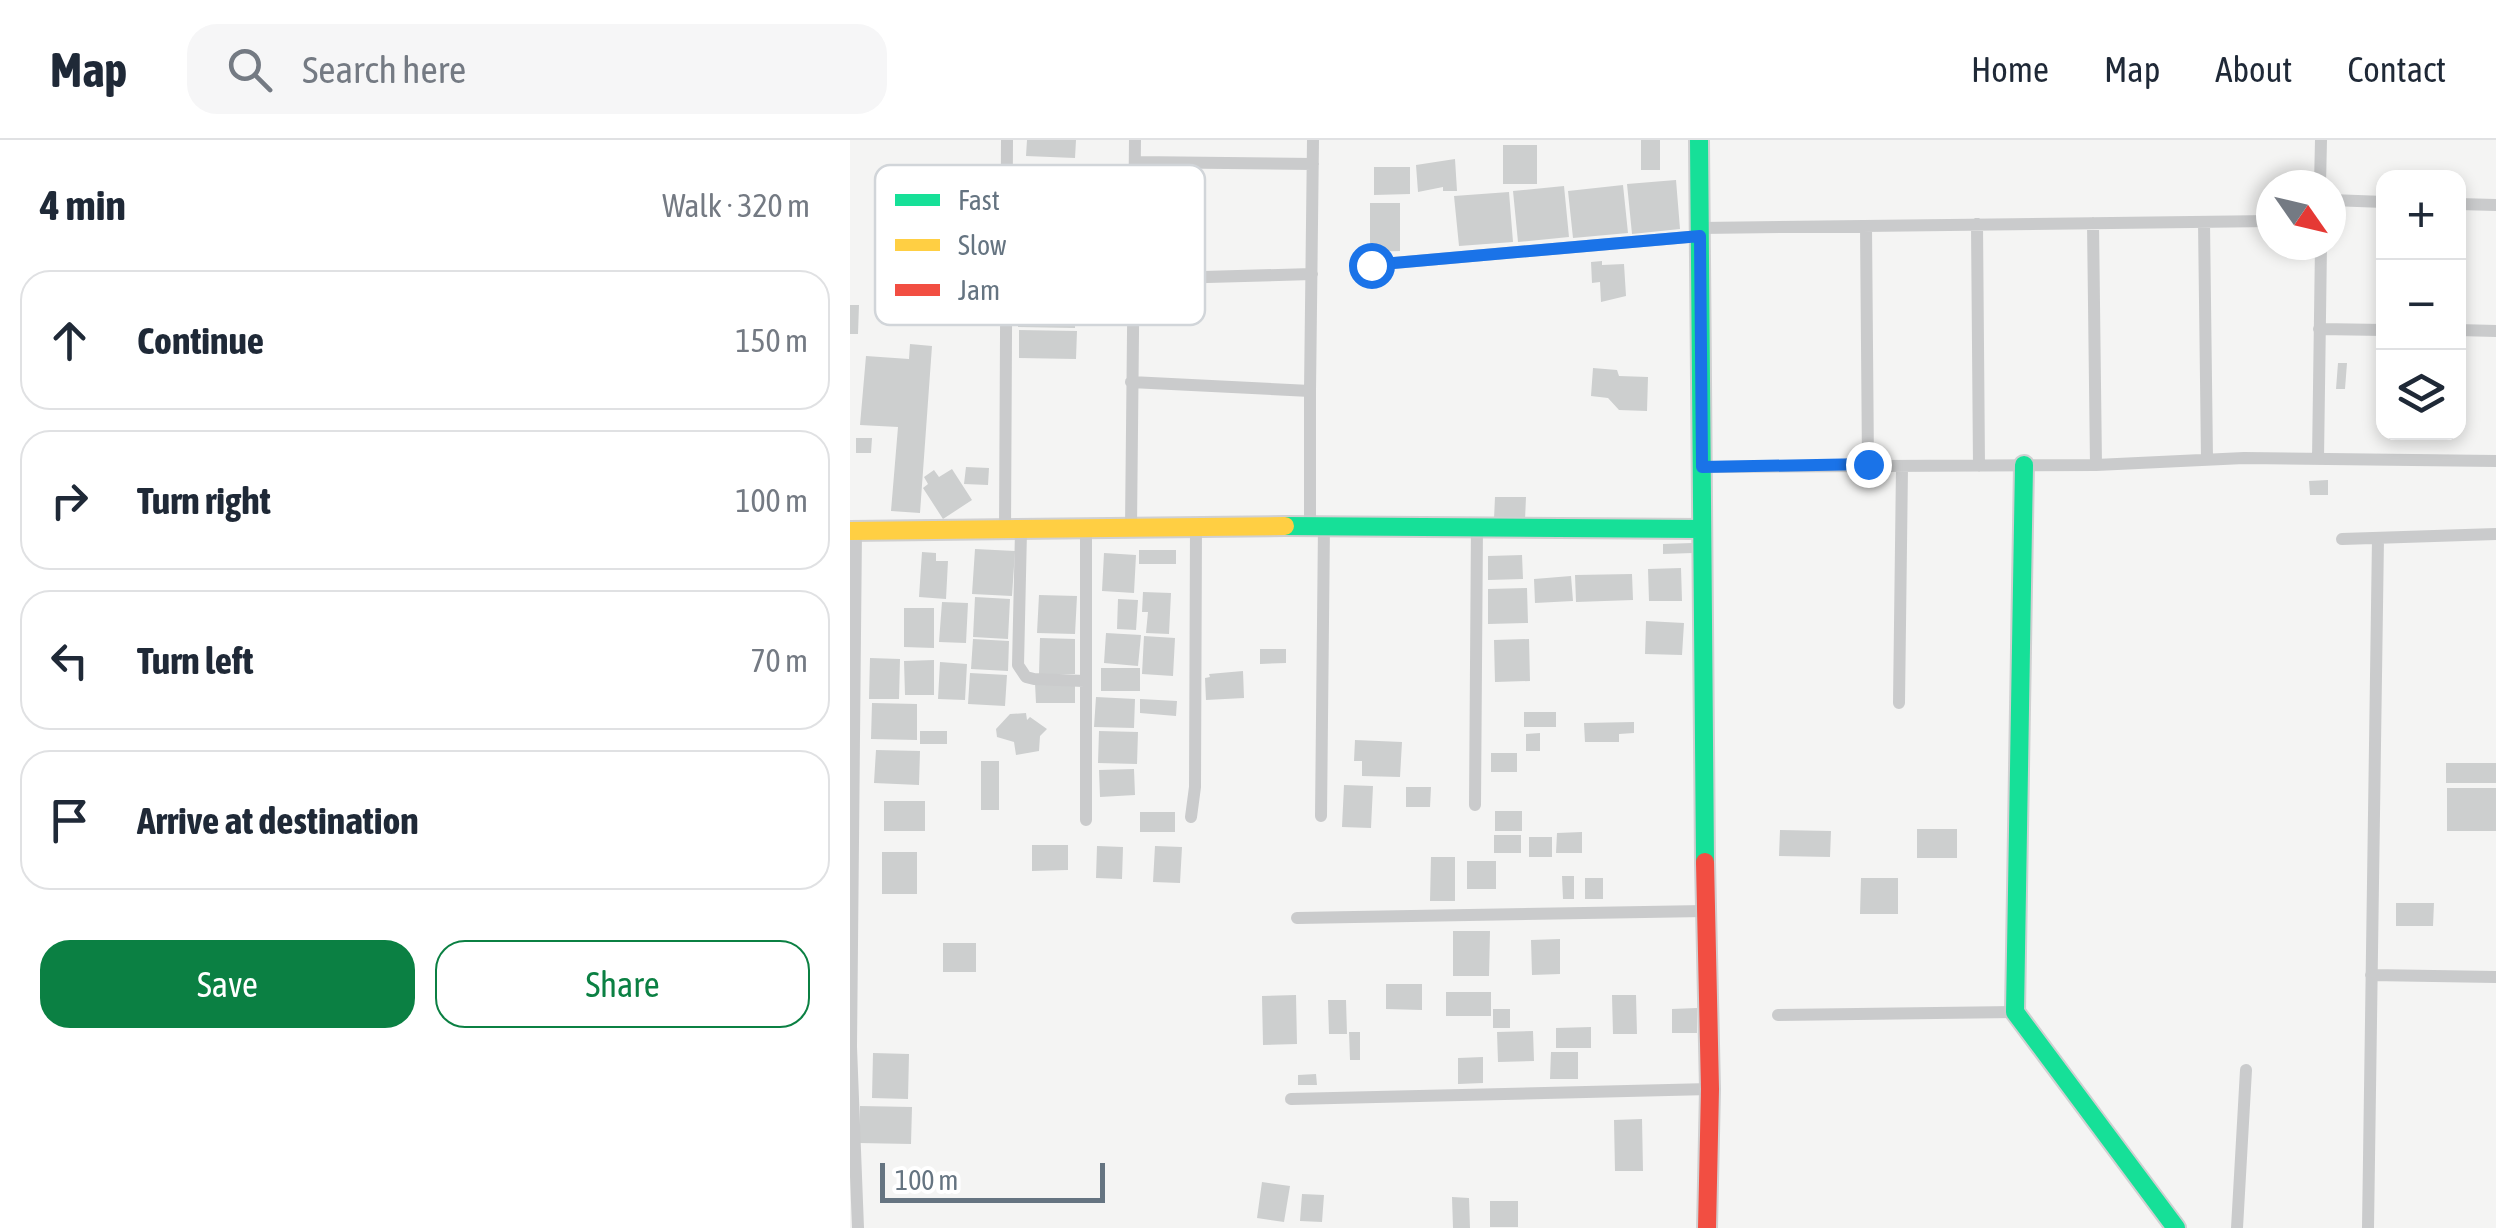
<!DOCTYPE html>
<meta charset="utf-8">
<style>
:root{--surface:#fff;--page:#f6f6f7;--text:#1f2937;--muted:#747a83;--line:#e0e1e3;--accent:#0b8043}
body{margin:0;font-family:"Asap Condensed",sans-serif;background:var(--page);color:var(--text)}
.controls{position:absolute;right:30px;top:30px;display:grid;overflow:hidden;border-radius:20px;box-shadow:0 5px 15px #0003}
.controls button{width:90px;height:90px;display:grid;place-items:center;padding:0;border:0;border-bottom:2px solid var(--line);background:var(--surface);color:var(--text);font:50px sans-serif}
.compass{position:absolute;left:1406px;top:30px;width:90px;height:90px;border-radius:50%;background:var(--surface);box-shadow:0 5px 15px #0003;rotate:124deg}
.scale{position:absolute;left:30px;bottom:25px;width:225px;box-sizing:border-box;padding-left:10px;border:5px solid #657481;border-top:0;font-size:28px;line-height:35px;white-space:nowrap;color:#657481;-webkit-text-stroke:8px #fff;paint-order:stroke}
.stop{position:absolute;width:30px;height:30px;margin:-22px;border:8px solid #1a73e8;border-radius:50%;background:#fff}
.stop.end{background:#1a73e8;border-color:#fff;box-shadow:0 2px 10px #0008}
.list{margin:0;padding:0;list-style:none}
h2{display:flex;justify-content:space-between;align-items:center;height:130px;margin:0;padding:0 40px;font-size:42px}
h2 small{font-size:32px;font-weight:400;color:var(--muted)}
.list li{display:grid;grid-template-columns:65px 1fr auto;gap:30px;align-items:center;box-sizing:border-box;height:140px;margin:0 20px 20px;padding:0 20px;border:2px solid var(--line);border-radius:30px}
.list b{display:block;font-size:38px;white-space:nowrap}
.list em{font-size:32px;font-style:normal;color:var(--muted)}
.actions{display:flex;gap:20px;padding:30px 40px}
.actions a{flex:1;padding:22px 0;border:2px solid var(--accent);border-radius:30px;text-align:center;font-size:35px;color:var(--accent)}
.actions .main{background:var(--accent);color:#fff}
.icon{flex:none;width:55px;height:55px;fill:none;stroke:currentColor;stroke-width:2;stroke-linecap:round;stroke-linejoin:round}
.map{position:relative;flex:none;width:1646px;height:1088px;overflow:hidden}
header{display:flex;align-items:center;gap:60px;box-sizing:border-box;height:140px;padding:0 50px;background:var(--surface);border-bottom:2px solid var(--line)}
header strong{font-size:48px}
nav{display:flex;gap:55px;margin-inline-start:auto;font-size:35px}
.search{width:700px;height:90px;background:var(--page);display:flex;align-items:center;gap:25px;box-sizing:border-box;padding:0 35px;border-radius:30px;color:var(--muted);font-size:38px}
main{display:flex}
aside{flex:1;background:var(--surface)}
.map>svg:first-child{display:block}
.building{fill:#cdcfcf}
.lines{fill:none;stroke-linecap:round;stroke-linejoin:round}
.fast-casing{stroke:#d0d0d1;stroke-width:22}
.slow-casing{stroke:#d0d0d1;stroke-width:22}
.jam-casing{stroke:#d0d0d1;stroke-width:22}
.street{stroke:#cacbcc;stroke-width:12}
.fast{stroke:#16e098;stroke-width:18}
.slow{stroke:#ffcf43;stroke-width:18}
.jam{stroke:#f24e42;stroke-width:18}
.route{stroke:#1a73e8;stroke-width:12}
.key{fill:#fff;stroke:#d1d5d9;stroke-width:2.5}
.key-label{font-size:28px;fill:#657481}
</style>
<header>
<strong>Map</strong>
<div class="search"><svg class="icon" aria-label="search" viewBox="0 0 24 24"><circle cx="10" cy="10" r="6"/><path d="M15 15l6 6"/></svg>Search here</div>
<nav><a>Home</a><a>Map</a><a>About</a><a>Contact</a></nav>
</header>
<main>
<aside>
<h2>4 min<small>Walk · 320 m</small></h2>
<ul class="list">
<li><svg class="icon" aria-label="ahead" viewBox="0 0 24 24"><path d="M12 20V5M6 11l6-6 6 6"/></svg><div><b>Continue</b></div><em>150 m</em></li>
<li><svg class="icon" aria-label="right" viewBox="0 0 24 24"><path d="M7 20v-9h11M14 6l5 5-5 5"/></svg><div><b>Turn right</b></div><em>100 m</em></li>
<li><svg class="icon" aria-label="left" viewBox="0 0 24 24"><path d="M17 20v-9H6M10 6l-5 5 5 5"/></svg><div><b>Turn left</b></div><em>70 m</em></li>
<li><svg class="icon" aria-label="arrive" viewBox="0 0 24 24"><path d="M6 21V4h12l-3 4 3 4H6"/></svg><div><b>Arrive at destination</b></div></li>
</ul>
<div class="actions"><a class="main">Save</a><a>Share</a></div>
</aside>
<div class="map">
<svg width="1646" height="1088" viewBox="0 0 1646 1088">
<rect width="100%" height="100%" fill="#f4f4f3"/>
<path class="building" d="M177,0H226L225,18L176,16Z
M791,0H810V30H791Z
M653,5H687V44H653Z
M605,19L607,51H593V47L568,52L566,25Z
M524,27H560V54L524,55Z
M826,40L830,89L782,94L777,44Z
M773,45L778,93L723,98L718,51Z
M714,46L719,97L668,102L663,51Z
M659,52L663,102L609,106L604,56Z
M520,63H550V111L520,112Z
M752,121V125L774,124L776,156L751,162L750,142L742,143L741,122Z
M168,142L226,143L225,188L168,187Z
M0,165H9L8,194H0Z
M169,190L227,191L226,219L169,218Z
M60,204L82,206L70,373L41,371L48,287L10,285L16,216L59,219Z
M1488,223H1497L1495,249H1486Z
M743,228L767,230L769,236L798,237L797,271L769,270L758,258L741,256Z
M6,298H22L21,313H6Z
M116,327L139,328L138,345L114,344Z
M102,329L122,360L93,379L73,348L78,344L74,337L84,330L89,337Z
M1478,340V355H1460L1459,341Z
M645,357H676L675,380L644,379Z
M842,403L843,413L813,414V404Z
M125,409L165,411L162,456L122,454Z
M289,410H326V424H289Z
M72,412L86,413V421H98L96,459L69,457Z
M254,413L286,415L284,453L252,451Z
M672,415L673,439L638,440V416Z
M831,428L832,461H799L798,429Z
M782,434L783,460L726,462L725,435Z
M721,436L723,461L685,463L684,439Z
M677,448L678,483L638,484V449Z
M293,452L321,453L319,494L296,493L298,472H292Z
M189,455L227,456L225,494L187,493Z
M125,457L160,459L158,499L123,497Z
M268,459L288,460L286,490L267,489Z
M92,462L118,463L116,503L89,502Z
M54,468H84V508L54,507Z
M796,481L834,483L832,515L795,514Z
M256,493L291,495L288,526L254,523Z
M294,496L325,498L323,536L292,534Z
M190,498L225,499V534H189Z
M123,499L159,501L158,531L121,529Z
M679,499L680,541L645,542L644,500Z
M410,509H436V523L410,524Z
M20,518L50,519L49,559H19Z
M84,520V555H55L54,521Z
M90,522L117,524L115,560L88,559Z
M251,528H290V551H251Z
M393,531L394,558L356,560L355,538L360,537L359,534Z
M120,533L157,535L155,566L118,564Z
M185,543H225V563H186Z
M246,557L285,559L284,588L244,587Z
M290,559L327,561L326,576L290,573Z
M22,563L67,564V600L21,599Z
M674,572H706V587H674Z
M176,573L177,580L180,577L197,589L190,596L189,611L166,615L164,602L147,597L146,589L160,574Z
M784,582V593L769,594V602H735L734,583Z
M70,591H97V604H70Z
M249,591L288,592L287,624L248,623Z
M690,593V611H676V594Z
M505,600L552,602L550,637L512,636V621H504Z
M26,610L70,611L69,645L24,643Z
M641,613H667V632H641Z
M131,621H149V670H131Z
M1596,623H1646V643H1596Z
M284,629L285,655L250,657L249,630Z
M494,645L523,646L521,688L492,687Z
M556,647H581L580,667H556Z
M1597,648H1646V691H1597Z
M34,661H75V691H34Z
M645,671H672V691H645Z
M290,672H325V692H290Z
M1067,689H1107V718H1067Z
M930,690L981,691L980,717L929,716Z
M732,692V713H706L707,693Z
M644,695H671V713H644Z
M679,697H702V717H679Z
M182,705H218V730L182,731Z
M247,706L273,707L272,739L246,738Z
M305,706L332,707L330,743L303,742Z
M32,712H67V754H32Z
M581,717H605V761H580Z
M617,721H646V749H617Z
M712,736H724V759H713Z
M735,738H753V759H735Z
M1011,738H1048V774H1010Z
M1546,763H1584L1583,786H1546Z
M603,791H640L639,836H603Z
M710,799V834L682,835L681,800Z
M93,803H126V832H93Z
M536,844H572V870L536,869Z
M596,852H641V876H596Z
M446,855L447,904L413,905L412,856Z
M762,855H786L787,894H763Z
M478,860H496L497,894H479Z
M847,868V893H822V869Z
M643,869H660V888H643Z
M741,887V908H706V888Z
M683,891L684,921L648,922L647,892Z
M499,892H510V920H500Z
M701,912H728V939H700Z
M23,913L59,914L58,959L22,958Z
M633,917V943L608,944V918Z
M466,934L467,945H448V935Z
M10,966L62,967L61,1004L9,1003Z
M792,979L793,1031H765L764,980Z
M412,1042L440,1046L434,1082L407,1078Z
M452,1054L474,1055L472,1082L450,1081Z
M602,1057L619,1058L620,1088H603Z
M640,1061H668V1087H640Z"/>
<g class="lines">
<defs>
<path id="fast" d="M849,0L855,722
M1174,325L1165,872L1326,1088
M435,386L851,389"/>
<path id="slow" d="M0,391L435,386"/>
<path id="jam" d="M855,722L860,949L857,1088"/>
</defs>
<use href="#fast" class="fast-casing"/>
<use href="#slow" class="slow-casing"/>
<use href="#jam" class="jam-casing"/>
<path class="street" d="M285,22L463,24
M1470,45L1471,0
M1481,60L1534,62
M1608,64L1646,65
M1354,82L1357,319
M1243,83L1246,325
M1127,84L1129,326
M1016,86L1018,324
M850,88L1421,81
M521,125L850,96
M284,139L462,134
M1469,189L1534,190
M1608,190L1646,191
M281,242L460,251L463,0
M1468,319L1471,105
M853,327L1246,325L1394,318L1646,321
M460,385V251
M281,387L285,0
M6,391L1,907L8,1088
M155,391L157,0
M171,391L168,525L176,537L184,539L234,541
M1492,399L1646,394
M1049,563L1052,327
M625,665L627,385
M471,676L474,385
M341,677L345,647L346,386
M236,680V389
M447,778L855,771
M1521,835L1646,837
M928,875L1165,872
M441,959L860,949
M1387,1088L1396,930
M1518,1088L1528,398"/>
<use href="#fast" class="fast"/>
<use href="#slow" class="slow"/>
<use href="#jam" class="jam"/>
</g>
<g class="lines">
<path class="route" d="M521,125L850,96L852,327L1018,324"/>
</g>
<rect x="25" y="25" width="330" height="160" rx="15" class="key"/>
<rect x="45" y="54" width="45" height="12" fill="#16e098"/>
<rect x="45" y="99" width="45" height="12" fill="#ffcf43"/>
<rect x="45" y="144" width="45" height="12" fill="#f24e42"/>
<g class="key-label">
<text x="108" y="70">Fast</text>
<text x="108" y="115">Slow</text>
<text x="108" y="160">Jam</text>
</g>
</svg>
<div class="controls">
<button>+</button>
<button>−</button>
<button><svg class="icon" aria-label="layers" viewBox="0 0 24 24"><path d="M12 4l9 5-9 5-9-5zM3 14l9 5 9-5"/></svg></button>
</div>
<svg class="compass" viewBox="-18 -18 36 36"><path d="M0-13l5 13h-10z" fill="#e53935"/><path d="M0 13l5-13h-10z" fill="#747a83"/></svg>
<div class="scale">100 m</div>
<div class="stop" style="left:521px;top:125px"></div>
<div class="stop end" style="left:1018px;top:324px"></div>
</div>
</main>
